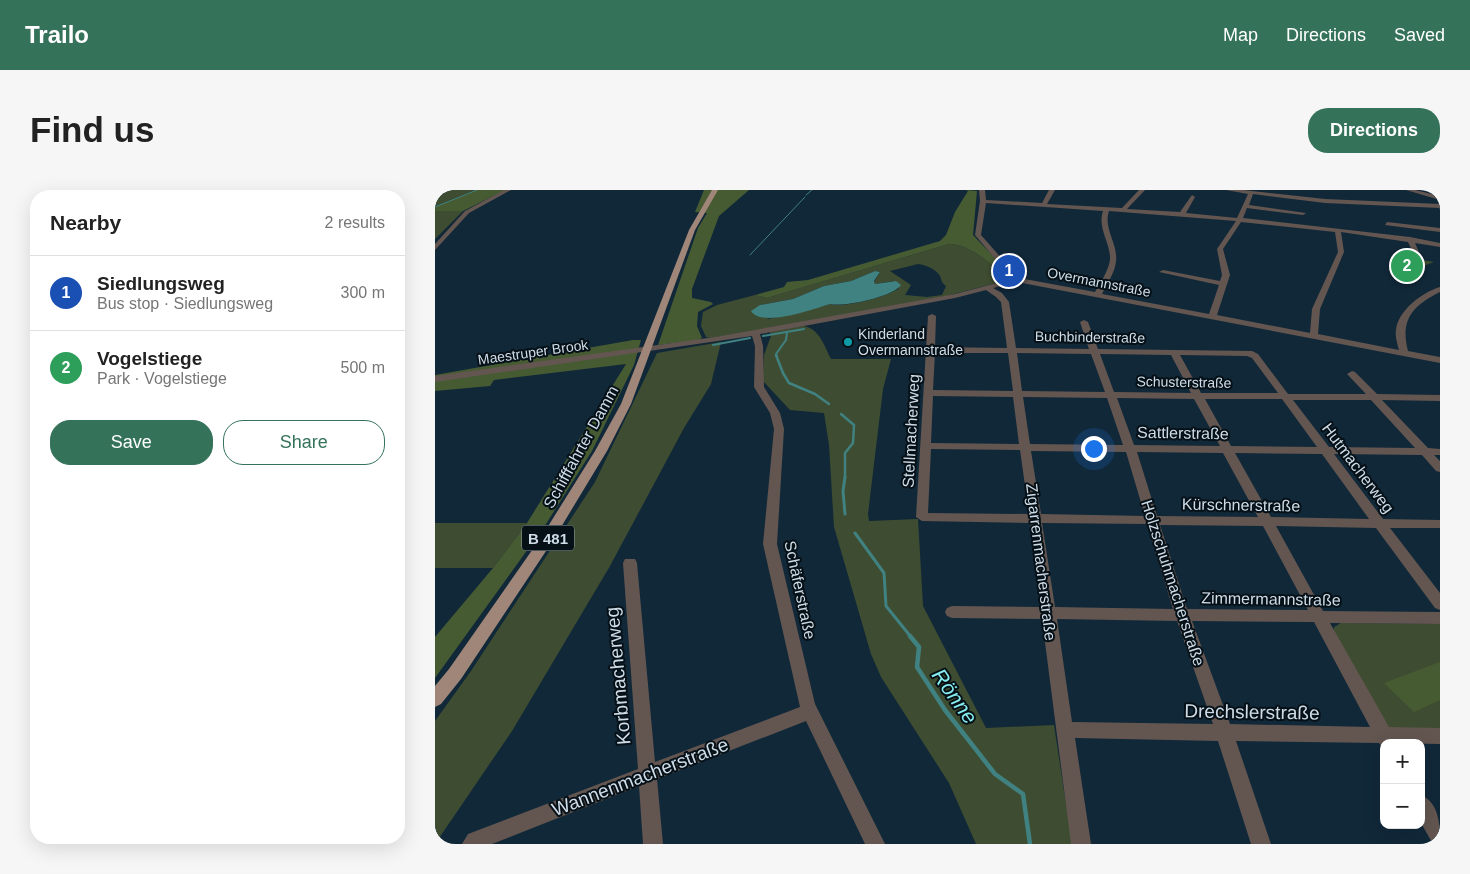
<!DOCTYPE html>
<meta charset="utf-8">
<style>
:root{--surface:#fff;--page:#f6f6f6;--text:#222;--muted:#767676;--line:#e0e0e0;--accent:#347259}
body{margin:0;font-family:Helvetica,sans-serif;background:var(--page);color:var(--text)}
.controls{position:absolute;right:15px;bottom:15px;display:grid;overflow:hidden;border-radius:10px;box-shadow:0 5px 20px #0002}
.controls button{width:45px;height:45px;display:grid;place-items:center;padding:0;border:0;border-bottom:1px solid var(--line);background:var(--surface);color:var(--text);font:25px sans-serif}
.you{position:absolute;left:658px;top:258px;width:18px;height:18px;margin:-12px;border:4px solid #fff;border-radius:50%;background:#1a73e8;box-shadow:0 0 0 8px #1a73e833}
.badge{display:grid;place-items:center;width:32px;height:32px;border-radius:50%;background:var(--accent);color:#fff;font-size:16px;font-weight:700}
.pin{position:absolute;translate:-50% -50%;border:2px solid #fff;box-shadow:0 1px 5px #0006}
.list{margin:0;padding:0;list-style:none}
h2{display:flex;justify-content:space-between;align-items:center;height:65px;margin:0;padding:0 20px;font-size:21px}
h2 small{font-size:16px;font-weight:400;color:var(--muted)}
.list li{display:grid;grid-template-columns:32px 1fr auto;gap:15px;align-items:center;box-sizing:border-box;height:75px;padding:0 20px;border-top:1px solid var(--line)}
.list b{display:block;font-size:19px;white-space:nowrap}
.list p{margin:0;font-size:16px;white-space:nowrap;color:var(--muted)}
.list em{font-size:16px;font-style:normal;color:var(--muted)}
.actions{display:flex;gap:10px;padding:15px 20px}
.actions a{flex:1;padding:11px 0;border:1px solid var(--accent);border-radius:20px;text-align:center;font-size:18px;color:var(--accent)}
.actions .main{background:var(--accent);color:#fff}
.map{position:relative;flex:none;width:1005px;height:654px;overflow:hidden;border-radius:20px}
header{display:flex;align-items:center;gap:30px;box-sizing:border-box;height:70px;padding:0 25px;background:var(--accent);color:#fff}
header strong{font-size:24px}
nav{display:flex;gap:28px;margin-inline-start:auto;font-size:18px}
.intro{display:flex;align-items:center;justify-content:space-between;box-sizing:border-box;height:120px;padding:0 30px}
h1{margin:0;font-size:35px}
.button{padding:12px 22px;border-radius:20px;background:var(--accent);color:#fff;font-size:18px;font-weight:700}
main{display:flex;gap:30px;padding:0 30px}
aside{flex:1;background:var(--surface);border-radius:20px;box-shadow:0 5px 20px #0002}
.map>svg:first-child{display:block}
.green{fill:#3e4d31;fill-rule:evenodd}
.forest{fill:#475b33}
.water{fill:#408181}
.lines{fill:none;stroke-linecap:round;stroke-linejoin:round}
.stream-far4{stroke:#408181;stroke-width:1}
.stream-far3{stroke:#408181;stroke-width:2}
.stream-far2{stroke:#408181;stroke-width:2.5}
.stream-far1{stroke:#408181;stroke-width:3}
.stream{stroke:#408181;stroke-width:4.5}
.street{fill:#635650;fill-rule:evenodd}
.primary{fill:#a08679;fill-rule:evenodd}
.culture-dot{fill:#0f9aa8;stroke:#061017;stroke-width:2}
.labels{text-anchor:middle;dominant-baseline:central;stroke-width:4;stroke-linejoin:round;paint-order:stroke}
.far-street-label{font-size:14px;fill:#cfdce8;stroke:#061017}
.far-poi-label{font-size:14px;fill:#cfdce8;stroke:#061017;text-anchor:start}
.shield{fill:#061017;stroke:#939fa9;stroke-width:1}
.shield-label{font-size:15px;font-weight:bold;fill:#cfdce8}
.street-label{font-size:16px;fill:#cfdce8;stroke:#061017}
.near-street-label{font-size:19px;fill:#cfdce8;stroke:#061017}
.near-water-label{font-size:21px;font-style:italic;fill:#87eeef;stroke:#061017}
</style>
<header>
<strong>Trailo</strong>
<nav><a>Map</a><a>Directions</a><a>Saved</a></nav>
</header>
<div class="intro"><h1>Find us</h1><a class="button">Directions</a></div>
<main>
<aside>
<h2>Nearby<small>2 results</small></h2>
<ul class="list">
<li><span class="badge" style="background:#1a4fb4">1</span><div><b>Siedlungsweg</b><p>Bus stop · Siedlungsweg</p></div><em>300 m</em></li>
<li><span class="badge" style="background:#2e9e5b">2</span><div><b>Vogelstiege</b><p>Park · Vogelstiege</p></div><em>500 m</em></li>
</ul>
<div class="actions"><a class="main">Save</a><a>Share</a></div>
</aside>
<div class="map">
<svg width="1005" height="654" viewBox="0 0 1005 654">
<rect width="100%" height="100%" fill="#112839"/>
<path class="green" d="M0,0H40L0,16Z
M0,21H28L0,49Z
M514,54C536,54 557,75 573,90L511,106L276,148L271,147L266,136L268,122L282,115L320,105L332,108ZM483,74C491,75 501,79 505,86C507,91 506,92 511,96L507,105L492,107L470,105L476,95L455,81ZM440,81L445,82L439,92L440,94L459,91L464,98C452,107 410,118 395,114L333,129L325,115L358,109L389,96L416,91Z
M964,66L999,72L970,83L953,80Z
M368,136C384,138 389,155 396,169H456L448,199L433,324L434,331L483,329L488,416L551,538L619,535L637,654H541L514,593L446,487L436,464L399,337L394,255L389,223L355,220L328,191L329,165L336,146L335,142Z
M286,152L276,194L249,238L175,376L77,541L0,654V531L36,481L160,292L222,163Z
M0,333H92L58,378H0Z
M906,433L1005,434V541L959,540L952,537L899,445V437Z"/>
<path class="forest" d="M40,0H70L28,21H0V16Z
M269,0H314L284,26L257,99V108L276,112L278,114L263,122L262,136L267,148L263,150L223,155L263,38L272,23L260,22Z
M531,0L542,1L538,45L580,89L573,90C557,75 536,54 514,54L332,108L320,105L349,97L352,92L373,90L505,51L511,45L520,22L533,1Z
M198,150H206L199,175L157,261L111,334L0,488V447L58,378L92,333L191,174L59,190L55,196L0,201V185Z
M1005,472V510L979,522L949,493Z"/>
<path class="water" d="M440,81L445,82L439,91L440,94L461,91L466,95C458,107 409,117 395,114C379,119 326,138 316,121L325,115L358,109L389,96L416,91Z"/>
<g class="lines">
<path class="stream-far4" d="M371,5L377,0
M0,17L42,0
M315,65L370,7"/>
<path class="stream-far3" d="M328,146L369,139
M278,155L315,148
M342,166L341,164L351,150L352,143"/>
<path class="stream-far2" d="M341,165L348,183L354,193L380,204L394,214
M406,224L419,235L418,253L410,263V288"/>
<path class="stream-far1" d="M410,324L408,301L410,287
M420,343L449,383L451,416L476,447"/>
<path class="stream" d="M475,446L484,457L482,477L510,520L560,584L588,604L595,654"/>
<path class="street" d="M69,0H76L34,23L0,60V54L30,21Z
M544,0H550L551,10L607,13L614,0H620L612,14L687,18L704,0H710L692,19L745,22L757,5L760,7L751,23L802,28L813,4L791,0H808L890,9L1005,14V18L890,13L818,4L814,15L871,23L868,25L812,18L808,28L975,47L1005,53V57L980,53L987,69L984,71L981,69L973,52L906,42L909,62L885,119L883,144L964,160C962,153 960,146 961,140C963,120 988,102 1005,97V102C977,116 965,130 973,161L1005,167V173L582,92L558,98L567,103L574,112L581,158L654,159L645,132L649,130L653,132L663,159L817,161L823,164L853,204H931L912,184L917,181L920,182L942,204L1005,205V211L947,210L993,258L1005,259V265H999L1005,271V282L1001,281L987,265L899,264L948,329L1005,330V338H955L1005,403V420L1000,418L941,338L841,336L888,421L1005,422V434L895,433L954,537L1005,538V554L949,553V560L944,553L801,551L836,654H816L783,551L640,548L656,654H636L607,429L517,428L512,426L510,422L512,418L517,416L606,417L595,333L487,331L481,327L493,126L497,124L501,126L500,157L572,158L566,112L561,107L551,100L520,108L325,144L328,156L329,197L345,223L349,239L342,354L380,514L450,654H430L371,531L222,589L228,654H208L204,596L57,654H27L33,644L203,579L188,373L190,369H200L202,373L220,572L365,517L328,354L339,239L335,223L319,197L320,156L317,146L0,192V186L280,147L520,104L577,89L540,45L545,11ZM551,13L668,21C662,39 676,53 675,70C673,82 665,93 660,102L584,88L546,45ZM674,21L801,31L782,59L787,85L785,91L728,80L724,82L784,95L774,124L667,104C672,93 680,83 681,71C683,53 668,39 674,21ZM806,32L900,42L903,62L877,119L875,143L782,125L795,85L788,59ZM500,163H573L578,201L498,200ZM582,163L656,164L670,202L587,201ZM665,164L736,165L756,203L679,202ZM745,165L812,166L817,168L843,203H766ZM498,206L578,207L584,254L496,253ZM588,207L672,208L688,255L595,254ZM682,208L759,209L785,256L699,255ZM770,209H847L882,257L796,256ZM858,210H936L980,258L894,257ZM496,259L585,260L594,324L493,323ZM596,261L691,262L710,326L606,324ZM702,262L788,263L823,327L722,326ZM800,263L887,264L934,329L836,327ZM607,333L712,334L738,419L620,417ZM725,335L828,336L873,420L752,419ZM622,429L742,431L778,534L637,532ZM757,431L879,432L935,537L795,534Z
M971,0H980L1005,6V10Z
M952,32L1005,38V42L950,35Z
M986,605C1005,613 1005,637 1005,654H998L986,633Z"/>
<path class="primary" d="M277,0H283L260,40L196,214L172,261L117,352L26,489L6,514L0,517V496L14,479L107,346L160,261L186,214L254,40Z"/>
</g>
<circle class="culture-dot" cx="413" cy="152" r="5"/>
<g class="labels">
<g class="far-street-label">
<text transform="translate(664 92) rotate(11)">Overmannstraße</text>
<text transform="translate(655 147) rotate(1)">Buchbinderstraße</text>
<text transform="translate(98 162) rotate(-8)">Maestruper Brook</text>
<text transform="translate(749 192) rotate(1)">Schusterstraße</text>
</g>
<g class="far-poi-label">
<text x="423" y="144">Kinderland<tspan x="423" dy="16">Overmannstraße</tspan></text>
</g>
<rect class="shield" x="87" y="335.5" width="52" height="25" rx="4"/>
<g class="shield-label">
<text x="113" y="348">B 481</text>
</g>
<g class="street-label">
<text transform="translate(476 241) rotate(-87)">Stellmacherweg</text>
<text transform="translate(748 243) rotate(1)">Sattlerstraße</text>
<text transform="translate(146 257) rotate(-61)">Schifffahrter Damm</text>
<text transform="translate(923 278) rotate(53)">Hutmacherweg</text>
<text transform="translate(806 315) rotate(1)">Kürschnerstraße</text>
<text transform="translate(606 372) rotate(83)">Zigarrenmacherstraße</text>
<text transform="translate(738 393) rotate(72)">Holzschuhmacherstraße</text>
<text transform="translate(365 400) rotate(78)">Schäferstraße</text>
<text transform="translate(836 409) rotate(1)">Zimmermannstraße</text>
</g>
<g class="near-street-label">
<text transform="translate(183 486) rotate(-95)">Korbmacherweg</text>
<text transform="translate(817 522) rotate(1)">Drechslerstraße</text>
<text transform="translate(205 587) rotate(-21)">Wannenmacherstraße</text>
</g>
<g class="near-water-label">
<text transform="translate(520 506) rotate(55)">Rönne</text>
</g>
</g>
</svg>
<div class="controls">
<button>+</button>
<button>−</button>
</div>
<div class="you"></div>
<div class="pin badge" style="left:574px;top:81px;background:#1a4fb4">1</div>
<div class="pin badge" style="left:972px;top:76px;background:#2e9e5b">2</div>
</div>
</main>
